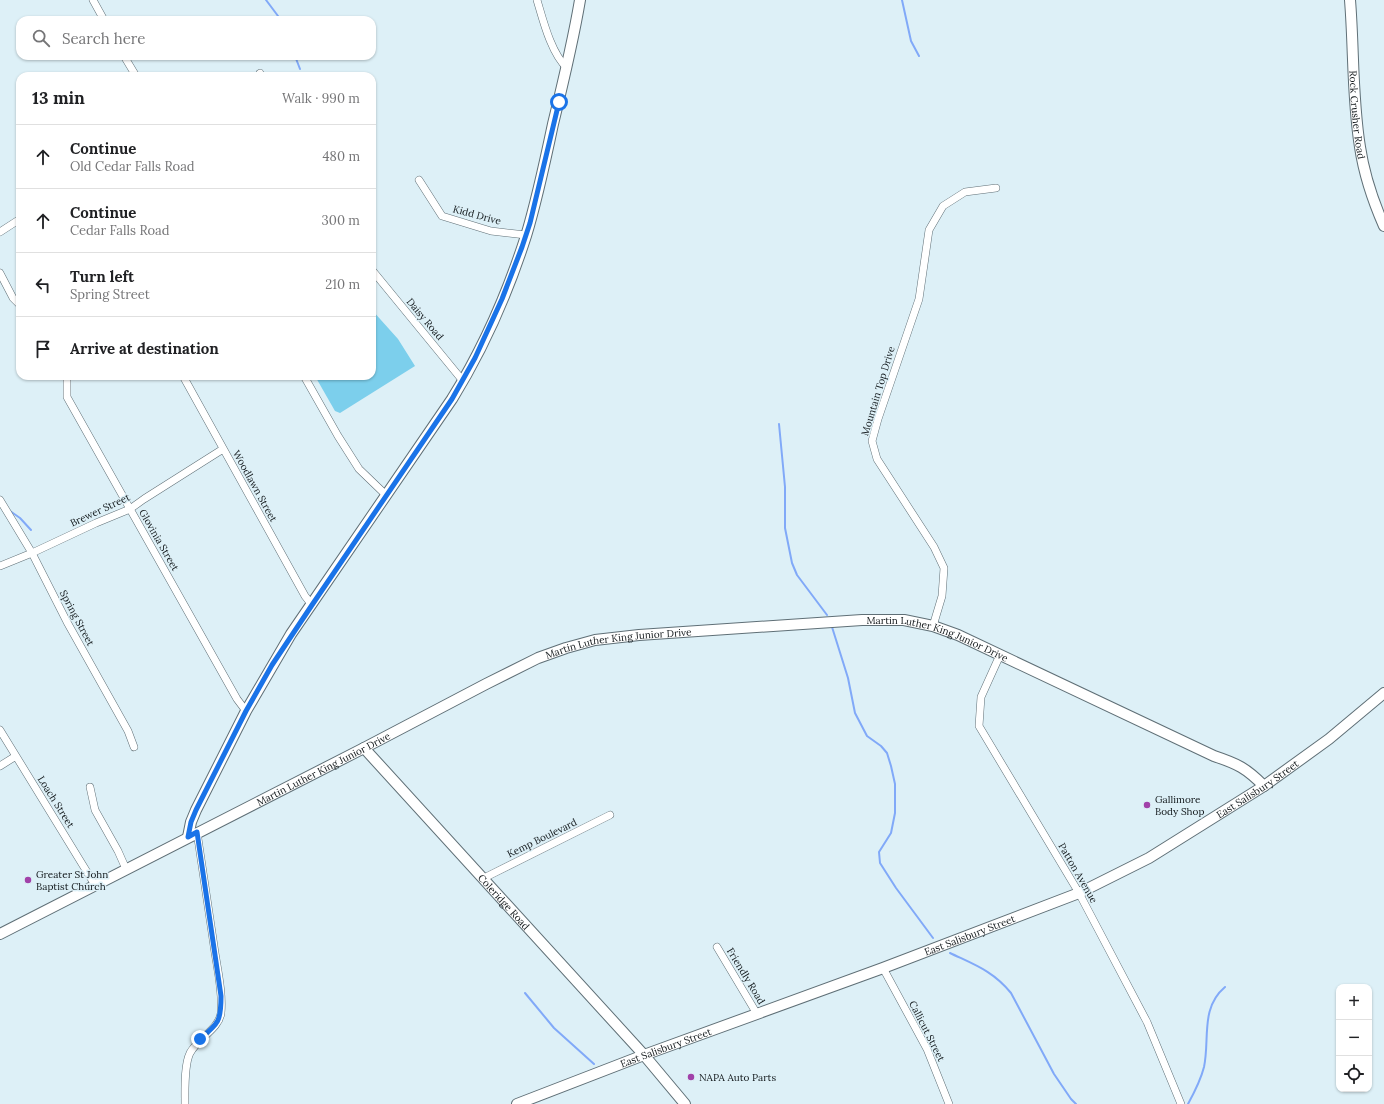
<!DOCTYPE html>
<meta charset="utf-8">
<style>
:root{--surface:#fff;--page:#f2f2f2;--text:#202124;--muted:#757577;--line:#e0e0e0}
body{margin:0;font-family:Lora,serif;background:var(--page);color:var(--text)}
.controls{position:absolute;right:12px;bottom:12px;display:grid;overflow:hidden;border-radius:8px;box-shadow:0 1px 3px #0004}
.controls button{width:36px;height:36px;display:grid;place-items:center;padding:0;border:0;border-bottom:1px solid var(--line);background:var(--surface);color:var(--text);font:20px sans-serif}
.stop{position:absolute;width:12px;height:12px;margin:-9px;border:3px solid #1a73e8;border-radius:50%;background:#fff}
.stop.end{background:#1a73e8;border-color:#fff;box-shadow:0 1px 4px #0008}
.list{margin:0;padding:0;list-style:none}
h2{display:flex;justify-content:space-between;align-items:center;height:52px;margin:0;padding:0 16px;font-size:17px}
h2 small{font-size:13px;font-weight:400;color:var(--muted)}
.list li{display:grid;grid-template-columns:26px 1fr auto;gap:12px;align-items:center;box-sizing:border-box;height:64px;padding:0 16px;border-top:1px solid var(--line)}
.list b{display:block;font-size:15px;white-space:nowrap}
.list p{margin:0;font-size:13px;white-space:nowrap;color:var(--muted)}
.list em{font-size:13px;font-style:normal;color:var(--muted)}
.icon{flex:none;width:22px;height:22px;fill:none;stroke:currentColor;stroke-width:2;stroke-linecap:round;stroke-linejoin:round}
.map{position:relative;flex:none;width:1384px;height:1104px;overflow:hidden}
.search{position:absolute;background:var(--surface);box-shadow:0 1px 3px #0004;left:16px;top:16px;width:360px;height:44px;display:flex;align-items:center;gap:10px;box-sizing:border-box;padding:0 14px;border-radius:12px;color:var(--muted);font-size:15px}
.panel{position:absolute;background:var(--surface);box-shadow:0 1px 3px #0004;left:16px;top:72px;width:360px;height:308px;border-radius:12px}
.map>svg:first-child{display:block}
.green{fill:#7ccfec}
.lines{fill:none;stroke-linecap:round;stroke-linejoin:round}
.stream{stroke:#81a9f8;stroke-width:2}
.street-casing{stroke:#5f6f76;stroke-width:8}
.secondary-casing{stroke:#5f6f76;stroke-width:12}
.street{stroke:#fff;stroke-width:7}
.secondary{stroke:#fff;stroke-width:10}
.route{stroke:#1a73e8;stroke-width:5}
.poi-dot{fill:#a141a9;stroke:#ddf0f7;stroke-width:1.5}
.labels{text-anchor:middle;dominant-baseline:central;stroke-width:3;stroke-linejoin:round;paint-order:stroke}
.street-label{font-size:10px;fill:#12181b;stroke:#ddf0f7}
.poi-label{font-size:10px;fill:#12181b;stroke:#ddf0f7;text-anchor:start}
</style>
<div class="map">
<svg width="1384" height="1104" viewBox="0 0 1384 1104">
<rect width="100%" height="100%" fill="#ddf0f7"/>
<path class="green" d="M372,310L398,339L415,366L340,413L335,411L315,376H372Z"/>
<g class="lines">
<path class="stream" d="M266,0L281,20
M902,0L911,41L919,56
M295,56L300,69
M779,424L785,487V528L792,563L797,575L827,615
M10,511L20,518L31,530
M832,627L848,678L855,713L867,736L881,746L887,753L891,766L895,784V813L891,833L879,852L880,863L896,888L933,938
M950,953C975,965 993,971 1011,993L1054,1074L1071,1099L1076,1104
M525,993L554,1028L594,1064
M1188,1104C1194,1093 1201,1079 1204,1067C1210,1039 1200,1008 1225,987"/>
<defs>
<path id="street" d="M93,0L104,20
M537,0C543,20 551,53 567,68
M124,56L136,76
M260,73L261,76
M419,180L442,216L491,231L526,235
M0,232L20,219
M372,270L463,381
M0,273L13,298L20,305
M67,376V397L237,699L246,711
M183,376L305,596L312,605
M304,376L338,436L359,469L386,495
M0,500L32,553L67,622L128,731L134,747
M0,566L32,553L96,523L130,509L144,499L223,449
M933,626L942,596L944,568L934,547L877,459L872,441L878,419L919,299L929,230L943,206L965,192L996,188
M1000,655L981,697L979,726L1079,893L1147,1022L1181,1104
M0,730L95,885
M0,766L16,756
M90,787L95,810L118,851L126,869
M482,879L610,815
M717,947L757,1014
M883,968L927,1049L949,1104
M185,1104C185,1090 184,1065 190,1053C198,1038 219,1029 221,1013C223,991 217,968 214,946C208,908 203,870 197,832"/>
<g id="secondary">
<path id="s1" d="M1350,0C1354,49 1352,98 1360,147C1364,174 1373,201 1384,226"/>
<path id="s2" d="M364,748L644,1055L685,1104"/>
<path d="M188,837L191,822L196,810L246,711L291,634L452,399C483,349 508,292 526,236C537,200 545,162 553,124C563,83 573,42 580,0"/>
<path id="s3" d="M0,934L364,748L486,684L538,658L566,648L595,640L639,635L862,620H904L933,626L958,635L1214,756C1238,764 1246,768 1264,786"/>
<path id="s4" d="M517,1104L644,1055L883,968L1079,893L1149,858L1264,786L1329,739L1384,693"/>
</g>
</defs>
<use href="#street" class="street-casing"/>
<use href="#secondary" class="secondary-casing"/>
<use href="#street" class="street"/>
<use href="#secondary" class="secondary"/>
</g>
<g class="lines">
<path class="route" d="M200,1039C219,1023 221,1021 221,996L197,832L188,837L191,822L196,810L246,711L272,665L312,605L452,399L475,358L502,299L522,247L530,223L559,102"/>
</g>
<g class="poi-dot">
<circle cx="1147" cy="805" r="4"/>
<circle cx="28" cy="880" r="4"/>
<circle cx="691" cy="1077" r="4"/>
</g>
<g class="labels">
<g class="street-label">
<text stroke="none"><textPath href="#s1" startOffset="115">Rock Crusher Road</textPath></text>
<text transform="translate(477 215) rotate(15)">Kidd Drive</text>
<text transform="translate(425 319) rotate(50)">Daisy Road</text>
<text transform="translate(878 391) rotate(-73)">Mountain Top Drive</text>
<text transform="translate(255 486) rotate(61)">Woodlawn Street</text>
<text transform="translate(100 510) rotate(-25)">Brewer Street</text>
<text transform="translate(159 540) rotate(60)">Glovinia Street</text>
<text transform="translate(77 618) rotate(62)">Spring Street</text>
<text stroke="none"><textPath href="#s3" startOffset="1011">Martin Luther King Junior Drive</textPath></text>
<text stroke="none"><textPath href="#s3" startOffset="687">Martin Luther King Junior Drive</textPath></text>
<text stroke="none"><textPath href="#s3" startOffset="363">Martin Luther King Junior Drive</textPath></text>
<text stroke="none"><textPath href="#s4" startOffset="807">East Salisbury Street</textPath></text>
<text transform="translate(56 802) rotate(58)">Loach Street</text>
<text transform="translate(542 838) rotate(-26)">Kemp Boulevard</text>
<text transform="translate(1078 873) rotate(60)">Patton Avenue</text>
<text stroke="none"><textPath href="#s2" startOffset="208">Coleridge Road</textPath></text>
<text stroke="none"><textPath href="#s4" startOffset="483">East Salisbury Street</textPath></text>
<text transform="translate(746 976) rotate(59)">Friendly Road</text>
<text transform="translate(927 1031) rotate(63)">Callicut Street</text>
<text stroke="none"><textPath href="#s4" startOffset="159">East Salisbury Street</textPath></text>
</g>
<g class="poi-label">
<text x="1155" y="799">Gallimore<tspan x="1155" dy="12">Body Shop</tspan></text>
<text x="36" y="874">Greater St John<tspan x="36" dy="12">Baptist Church</tspan></text>
<text x="699" y="1077">NAPA Auto Parts</text>
</g>
</g>
</svg>
<div class="controls">
<button>+</button>
<button>−</button>
<button><svg class="icon" aria-label="locate" viewBox="0 0 24 24"><circle cx="12" cy="12" r="6"/><path d="M12 2v4M12 18v4M2 12h4M18 12h4"/></svg></button>
</div>
<div class="stop" style="left:559px;top:102px"></div>
<div class="stop end" style="left:200px;top:1039px"></div>
<div class="search"><svg class="icon" aria-label="search" viewBox="0 0 24 24"><circle cx="10" cy="10" r="6"/><path d="M15 15l6 6"/></svg>Search here</div>
<section class="panel">
<h2>13 min<small>Walk · 990 m</small></h2>
<ul class="list">
<li><svg class="icon" aria-label="ahead" viewBox="0 0 24 24"><path d="M12 20V5M6 11l6-6 6 6"/></svg><div><b>Continue</b><p>Old Cedar Falls Road</p></div><em>480 m</em></li>
<li><svg class="icon" aria-label="ahead" viewBox="0 0 24 24"><path d="M12 20V5M6 11l6-6 6 6"/></svg><div><b>Continue</b><p>Cedar Falls Road</p></div><em>300 m</em></li>
<li><svg class="icon" aria-label="left" viewBox="0 0 24 24"><path d="M17 20v-9H6M10 6l-5 5 5 5"/></svg><div><b>Turn left</b><p>Spring Street</p></div><em>210 m</em></li>
<li><svg class="icon" aria-label="arrive" viewBox="0 0 24 24"><path d="M6 21V4h12l-3 4 3 4H6"/></svg><div><b>Arrive at destination</b></div></li>
</ul>
</section>
</div>
